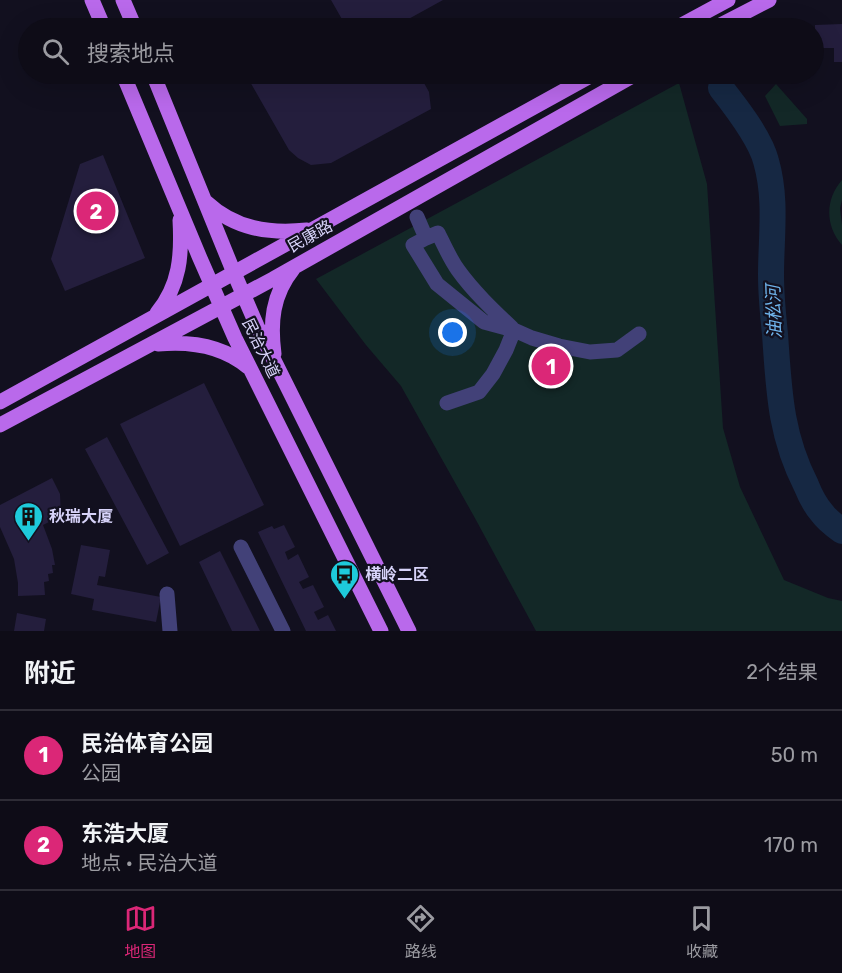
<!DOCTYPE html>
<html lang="zh">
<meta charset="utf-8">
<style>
:root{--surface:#0e0c17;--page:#171520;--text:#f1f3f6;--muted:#9b9ba1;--line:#2e2c36;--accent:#db2777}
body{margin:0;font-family:Rubik,"Noto Sans SC",sans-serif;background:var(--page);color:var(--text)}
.you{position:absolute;left:453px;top:333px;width:21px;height:21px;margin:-15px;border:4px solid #fff;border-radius:50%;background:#1a73e8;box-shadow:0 0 0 9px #1a73e833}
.badge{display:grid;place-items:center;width:39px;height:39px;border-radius:50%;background:var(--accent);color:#fff;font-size:20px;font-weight:700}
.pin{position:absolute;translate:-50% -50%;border:3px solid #fff;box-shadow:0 2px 6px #0006}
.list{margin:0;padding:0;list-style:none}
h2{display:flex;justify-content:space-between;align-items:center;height:78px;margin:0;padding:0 24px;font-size:26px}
h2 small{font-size:20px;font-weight:400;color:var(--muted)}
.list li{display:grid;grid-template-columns:39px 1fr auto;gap:18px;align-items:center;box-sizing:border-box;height:90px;padding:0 24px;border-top:2px solid var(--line)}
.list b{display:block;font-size:22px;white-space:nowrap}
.list p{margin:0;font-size:20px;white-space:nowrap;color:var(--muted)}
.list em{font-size:20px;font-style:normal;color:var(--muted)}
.icon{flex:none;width:33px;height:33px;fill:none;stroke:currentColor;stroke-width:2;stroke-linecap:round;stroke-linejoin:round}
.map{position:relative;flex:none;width:842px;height:631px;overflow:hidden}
.search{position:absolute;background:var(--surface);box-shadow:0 6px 24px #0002;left:18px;right:18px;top:18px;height:66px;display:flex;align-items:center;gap:15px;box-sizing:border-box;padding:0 21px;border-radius:33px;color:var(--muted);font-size:22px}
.sheet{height:258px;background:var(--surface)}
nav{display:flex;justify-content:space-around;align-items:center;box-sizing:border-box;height:84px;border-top:2px solid var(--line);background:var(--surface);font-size:16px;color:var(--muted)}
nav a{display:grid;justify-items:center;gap:3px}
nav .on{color:var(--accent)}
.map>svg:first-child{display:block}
.green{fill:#132827}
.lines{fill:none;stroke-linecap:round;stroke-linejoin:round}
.river{stroke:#162843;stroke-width:26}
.building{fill:#241e3d}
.minor{stroke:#424178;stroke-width:15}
.major{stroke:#b969eb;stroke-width:15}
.labels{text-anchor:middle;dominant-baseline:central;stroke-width:4.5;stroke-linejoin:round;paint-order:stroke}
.street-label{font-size:16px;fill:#d7d3f9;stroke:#12101f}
.poi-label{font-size:16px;font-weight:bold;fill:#d7d3f9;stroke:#12101f;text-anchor:start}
.water-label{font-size:18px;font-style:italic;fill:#6fb3eb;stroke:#12101f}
</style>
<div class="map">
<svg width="842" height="631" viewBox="0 0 842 631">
<rect width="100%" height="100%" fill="#12101f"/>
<path class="green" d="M679,83L707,184L723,428L740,487L784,580L828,598L842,601V631H536L476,520L401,386L366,345L316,279Z
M776,84L807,119V124L780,126L765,96Z
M842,180V200L840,208L842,225V245C825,226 825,199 842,180Z"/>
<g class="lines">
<path class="river" d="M721,88C736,107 760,138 766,161C777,199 771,237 771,275C771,295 773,315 775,334C779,390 780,434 806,485C810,495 815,505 822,513C827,520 835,526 842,531"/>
</g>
<path class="building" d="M331,0H443L394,27L395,28H328L343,21Z
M842,24V62H834V48H815V25Z
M250,74H419L429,92L431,109L331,163L311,165L298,158L289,150L249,80Z
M103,155L145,258L65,291L51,259L80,164Z
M204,383L264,505L180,546L120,424Z
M107,437L169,553L147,565L85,449Z
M52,478L60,494L61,516L43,525L52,549L55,565H52L53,573L48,574L49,581L44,582L45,595L18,596V583L14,559L0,527V505Z
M284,525L295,547L285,552L288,560L298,554L309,577L299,582L303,589L313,585L324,607L314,612L318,620L328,615L336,631H306L258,532L272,526L274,529Z
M81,545L110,550L105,577L99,576L97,585L161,597L156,622L92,610L94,599L71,594Z
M220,551L260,631H232L199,562Z
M17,613L46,619L44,631H14Z"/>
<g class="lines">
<path class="minor" d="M417,217L426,238L438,233C444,245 450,259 458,270C473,291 493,310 512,328
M426,238L413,245L437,284L484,322L514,330L532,338L559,346L590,352L617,350L639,334
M447,403L479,392L493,374L506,350L514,330
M241,547L283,631
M167,594L170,631"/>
<path class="major" d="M92,0L104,28
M123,0L135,28
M676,28L728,0
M715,28L769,0
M123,74L199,256L235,338L381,631
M153,74L234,273L257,326L409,631
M206,202C235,229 269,234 307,230
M157,313C180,285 182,255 180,220
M158,344C190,341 223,346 248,367
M274,354C270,323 272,295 293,269
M0,402L594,74
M0,425L273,279L636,74"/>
</g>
<defs>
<symbol id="building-pin" viewBox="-11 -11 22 30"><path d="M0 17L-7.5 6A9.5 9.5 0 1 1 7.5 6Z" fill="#1ecadb" stroke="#12101f"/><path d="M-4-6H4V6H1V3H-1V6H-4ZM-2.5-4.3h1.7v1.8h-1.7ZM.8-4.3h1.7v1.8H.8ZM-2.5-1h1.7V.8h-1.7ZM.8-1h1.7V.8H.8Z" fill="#111"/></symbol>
<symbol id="bus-pin" viewBox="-11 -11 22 30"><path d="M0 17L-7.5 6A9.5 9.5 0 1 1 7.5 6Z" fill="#1ecadb" stroke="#12101f"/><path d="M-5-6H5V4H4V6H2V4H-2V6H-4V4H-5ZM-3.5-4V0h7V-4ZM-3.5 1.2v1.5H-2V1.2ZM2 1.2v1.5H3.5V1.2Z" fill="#111"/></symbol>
</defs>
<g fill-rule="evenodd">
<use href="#building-pin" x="12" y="500" width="33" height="45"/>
<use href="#bus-pin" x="328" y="558" width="33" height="45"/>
</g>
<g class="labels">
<g class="street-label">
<text transform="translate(310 236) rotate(-29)">民康路</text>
<text transform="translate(261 348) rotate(64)">民治大道</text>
</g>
<g class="poi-label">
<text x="49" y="516">秋瑞大厦</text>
<text x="365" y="574">横岭二区</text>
</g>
<g class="water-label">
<text transform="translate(774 312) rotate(-92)">油松河</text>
</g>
</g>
</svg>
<div class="you"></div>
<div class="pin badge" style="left:551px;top:366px">1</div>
<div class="pin badge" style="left:96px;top:211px">2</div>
<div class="search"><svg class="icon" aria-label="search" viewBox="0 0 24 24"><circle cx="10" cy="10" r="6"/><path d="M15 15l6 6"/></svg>搜索地点</div>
</div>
<section class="sheet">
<h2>附近<small>2个结果</small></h2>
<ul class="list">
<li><span class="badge">1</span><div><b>民治体育公园</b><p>公园</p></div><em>50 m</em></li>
<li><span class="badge">2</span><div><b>东浩大厦</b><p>地点 · 民治大道</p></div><em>170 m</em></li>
</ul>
</section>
<nav>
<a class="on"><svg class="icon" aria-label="map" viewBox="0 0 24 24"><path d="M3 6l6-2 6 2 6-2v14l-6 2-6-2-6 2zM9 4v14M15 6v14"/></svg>地图</a>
<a><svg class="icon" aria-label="directions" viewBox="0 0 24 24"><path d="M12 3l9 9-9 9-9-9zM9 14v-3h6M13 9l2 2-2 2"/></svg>路线</a>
<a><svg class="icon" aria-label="saved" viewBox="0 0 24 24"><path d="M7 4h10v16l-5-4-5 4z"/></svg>收藏</a>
</nav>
